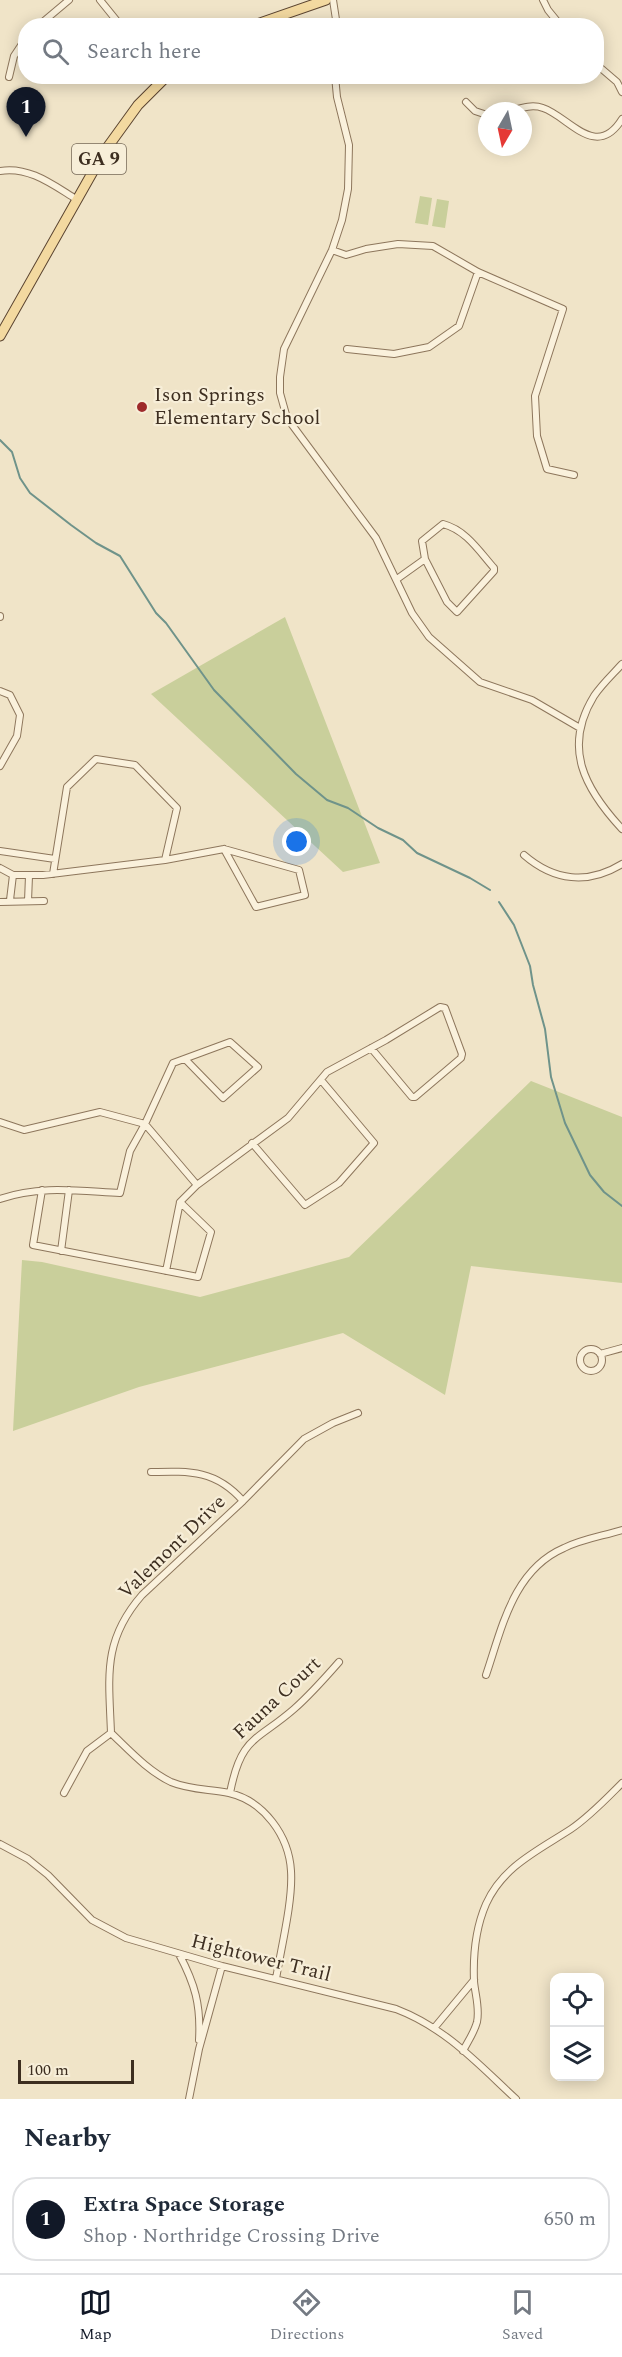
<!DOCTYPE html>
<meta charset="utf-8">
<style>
:root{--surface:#fff;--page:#f2f2f3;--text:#1f2937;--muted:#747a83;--line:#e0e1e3;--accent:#111827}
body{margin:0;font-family:Spectral,serif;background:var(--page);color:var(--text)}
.controls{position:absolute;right:18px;bottom:18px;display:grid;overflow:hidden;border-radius:12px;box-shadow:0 3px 15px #0003}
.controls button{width:54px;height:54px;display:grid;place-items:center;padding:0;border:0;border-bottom:2px solid var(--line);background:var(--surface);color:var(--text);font:30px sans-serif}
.compass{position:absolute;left:478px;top:102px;width:54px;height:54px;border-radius:50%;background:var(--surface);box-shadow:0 3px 15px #0003;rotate:189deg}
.scale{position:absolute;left:18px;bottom:15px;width:116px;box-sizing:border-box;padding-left:6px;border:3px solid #3d2e20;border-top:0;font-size:16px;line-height:21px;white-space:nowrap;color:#3d2e20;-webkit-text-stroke:4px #f7eed8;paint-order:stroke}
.you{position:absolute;left:297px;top:842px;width:21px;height:21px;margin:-15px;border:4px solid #fff;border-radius:50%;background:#1a73e8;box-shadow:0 0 0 9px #1a73e833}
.badge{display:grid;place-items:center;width:39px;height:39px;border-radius:50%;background:var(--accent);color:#fff;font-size:20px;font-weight:700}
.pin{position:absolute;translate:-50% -50px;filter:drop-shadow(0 2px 3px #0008)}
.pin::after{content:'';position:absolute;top:32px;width:21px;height:18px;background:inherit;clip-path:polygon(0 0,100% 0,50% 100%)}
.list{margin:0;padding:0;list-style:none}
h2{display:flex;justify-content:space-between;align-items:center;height:78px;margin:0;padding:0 24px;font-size:26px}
h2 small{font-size:20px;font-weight:400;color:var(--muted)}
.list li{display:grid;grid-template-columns:39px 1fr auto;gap:18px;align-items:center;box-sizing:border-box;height:84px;margin:0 12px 12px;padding:0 12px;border:2px solid var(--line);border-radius:24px}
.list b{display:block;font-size:22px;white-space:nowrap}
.list p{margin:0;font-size:20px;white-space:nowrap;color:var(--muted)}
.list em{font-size:20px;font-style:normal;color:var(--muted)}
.icon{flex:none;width:33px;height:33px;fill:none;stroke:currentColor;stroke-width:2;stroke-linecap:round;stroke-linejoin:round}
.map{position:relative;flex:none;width:622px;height:2099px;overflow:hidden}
.search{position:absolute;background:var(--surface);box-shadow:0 3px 15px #0003;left:18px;right:18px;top:18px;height:66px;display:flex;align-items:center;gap:15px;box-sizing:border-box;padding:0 21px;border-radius:24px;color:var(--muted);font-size:22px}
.sheet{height:174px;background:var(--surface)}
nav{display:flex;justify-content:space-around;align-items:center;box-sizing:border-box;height:84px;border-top:2px solid var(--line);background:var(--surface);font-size:16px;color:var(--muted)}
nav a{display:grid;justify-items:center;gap:3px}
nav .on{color:var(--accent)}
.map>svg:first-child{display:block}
.green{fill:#c9cf9b}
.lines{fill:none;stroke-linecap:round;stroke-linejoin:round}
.stream{stroke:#6f938a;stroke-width:2}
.minor-casing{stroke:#8d765c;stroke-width:8}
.primary-casing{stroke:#5b4430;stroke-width:11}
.minor{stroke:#faf1dc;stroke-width:6}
.primary{stroke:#f3d9a0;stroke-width:9}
.poi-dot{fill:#9e2a2b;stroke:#f7eed8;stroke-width:2}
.labels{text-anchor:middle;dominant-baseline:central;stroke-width:4.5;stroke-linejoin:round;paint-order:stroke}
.shield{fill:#f7eed8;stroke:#756857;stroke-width:1.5}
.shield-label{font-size:18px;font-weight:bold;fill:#3d2e20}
.poi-label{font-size:20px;fill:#3d2e20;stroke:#f7eed8;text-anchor:start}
.street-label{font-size:20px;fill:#3d2e20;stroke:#f7eed8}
</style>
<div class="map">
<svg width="622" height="2099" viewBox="0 0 622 2099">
<rect width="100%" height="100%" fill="#f0e4c8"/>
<path class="green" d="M420,196L432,198L428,225L415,223Z
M437,199L449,201L445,228L432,226Z
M285,617L380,863L343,872L151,694Z
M531,1081L622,1117V1283L471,1266L445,1395L343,1333L139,1387L13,1431L22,1260L42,1262L200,1297L349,1257Z"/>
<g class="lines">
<path class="stream" d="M0,440L12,452L20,478L30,493L71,525L96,543L120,556L156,613L166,623L214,690L296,774L327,800L348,808L378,828L403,840L417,853L470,878L490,890
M499,902L514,925L530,966L533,985L545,1029L551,1077L565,1123L590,1175L604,1192L622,1206"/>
<defs>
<path id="minor" d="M100,0L121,26
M333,0L337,26
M543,0L548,10L561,26
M38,26L69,0
M596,64L617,82L622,92
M335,76L337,97L349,145L348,189L342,220L332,250L284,349L280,377V393L287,418L376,538L412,613L429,637L480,682L532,700L580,728
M9,77L14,56L26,38
M466,102L475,111L487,115
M511,111C521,108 532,104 543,108C568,116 596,161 622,119
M0,171C29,166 53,185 76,199
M332,250L346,255L366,249L398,244L433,246L478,272L563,309L535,396L537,436L547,469L574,475
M347,349L394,354L429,347L459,326L478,272
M397,579L425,559L447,602L457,612L494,571V568C479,551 466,530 443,524L422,541L425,559
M0,616V617
M622,664C613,674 602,684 594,696C562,748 585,789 622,829
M0,691L10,695L20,715L17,736L0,766
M0,851L55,859
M524,855C554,881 588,885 622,864
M0,868L13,875H43L165,860L224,849L299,870L305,895L256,907L224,849
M53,874L67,787L96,759L135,765L177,808L165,860
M10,900L13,875
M28,901L29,876
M0,902L44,901
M0,1122L24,1130L100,1112L145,1124L197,1185
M252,1143L305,1205L339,1183L374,1143L321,1080
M42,1190L33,1245L198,1277L211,1232L180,1202
M0,1199C39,1185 79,1191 120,1193L130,1151L145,1124L173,1063L230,1042L258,1067L223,1098L185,1059
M61,1251L69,1190
M166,1271L180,1202L197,1185L288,1118L327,1072L386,1040L440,1007L445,1008L462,1054L461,1058L415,1097H412L371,1048
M580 1360a11 11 0 1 1 22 0a11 11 0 1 1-22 0Z
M600,1354L622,1348
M151,1472C190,1471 216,1470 243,1501
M486,1675C502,1628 513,1570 564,1548C582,1539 603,1536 622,1530
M64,1793L87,1751L111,1733
M230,1793C241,1736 256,1742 294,1709C310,1695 325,1678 339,1662
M0,1844L28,1859L48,1875L92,1920L126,1938L222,1966L396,2009C446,2028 478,2064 516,2099
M179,1954C195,1984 201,2005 199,2040
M276,1979C281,1948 293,1901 291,1871C289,1836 264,1801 229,1793C210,1789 190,1790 171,1782C148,1771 130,1751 111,1733C109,1677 102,1641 142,1595L243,1501L304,1439L333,1423L358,1413
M435,2027L474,1980
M463,2051C468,2041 474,2033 477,2022C480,2008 475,1994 474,1981C473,1956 476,1927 486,1904C503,1866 539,1850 571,1829C590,1816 606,1799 622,1783
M189,2099L199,2049L222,1966"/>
<path id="primary" d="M251,26L326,0
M0,336L104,152L138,105L167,76"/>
</defs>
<use href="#minor" class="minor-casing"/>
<use href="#primary" class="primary-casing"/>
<use href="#minor" class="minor"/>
<use href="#primary" class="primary"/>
</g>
<circle class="poi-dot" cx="142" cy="407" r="6"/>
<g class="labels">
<rect class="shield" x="72" y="144" width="54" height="30" rx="4.5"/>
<g class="shield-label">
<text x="99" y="159">GA 9</text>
</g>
<g class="poi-label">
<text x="154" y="395">Ison Springs<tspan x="154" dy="23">Elementary School</tspan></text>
</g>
<g class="street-label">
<text transform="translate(172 1547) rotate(-44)">Valemont Drive</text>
<text transform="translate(277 1698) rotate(-43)">Fauna Court</text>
<text transform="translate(261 1958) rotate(14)">Hightower Trail</text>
</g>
</g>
</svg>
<div class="controls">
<button><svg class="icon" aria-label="locate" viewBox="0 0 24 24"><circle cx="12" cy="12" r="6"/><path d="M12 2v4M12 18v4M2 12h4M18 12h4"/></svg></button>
<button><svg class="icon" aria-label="layers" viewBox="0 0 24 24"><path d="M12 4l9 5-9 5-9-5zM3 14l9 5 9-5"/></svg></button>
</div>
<svg class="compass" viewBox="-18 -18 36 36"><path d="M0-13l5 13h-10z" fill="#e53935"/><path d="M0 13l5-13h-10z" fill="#747a83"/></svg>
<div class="scale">100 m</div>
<div class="you"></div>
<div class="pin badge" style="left:26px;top:137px">1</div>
<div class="search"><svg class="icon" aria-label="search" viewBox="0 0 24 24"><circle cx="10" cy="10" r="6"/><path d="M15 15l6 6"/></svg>Search here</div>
</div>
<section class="sheet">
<h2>Nearby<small></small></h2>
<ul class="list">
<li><span class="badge">1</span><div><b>Extra Space Storage</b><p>Shop · Northridge Crossing Drive</p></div><em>650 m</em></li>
</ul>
</section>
<nav>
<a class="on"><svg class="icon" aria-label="map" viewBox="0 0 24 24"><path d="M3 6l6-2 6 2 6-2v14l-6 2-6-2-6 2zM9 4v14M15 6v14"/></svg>Map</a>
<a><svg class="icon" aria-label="directions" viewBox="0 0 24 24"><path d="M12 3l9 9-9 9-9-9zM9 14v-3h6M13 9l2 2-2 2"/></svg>Directions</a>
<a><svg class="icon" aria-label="saved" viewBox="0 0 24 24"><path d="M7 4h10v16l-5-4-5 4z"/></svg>Saved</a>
</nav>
